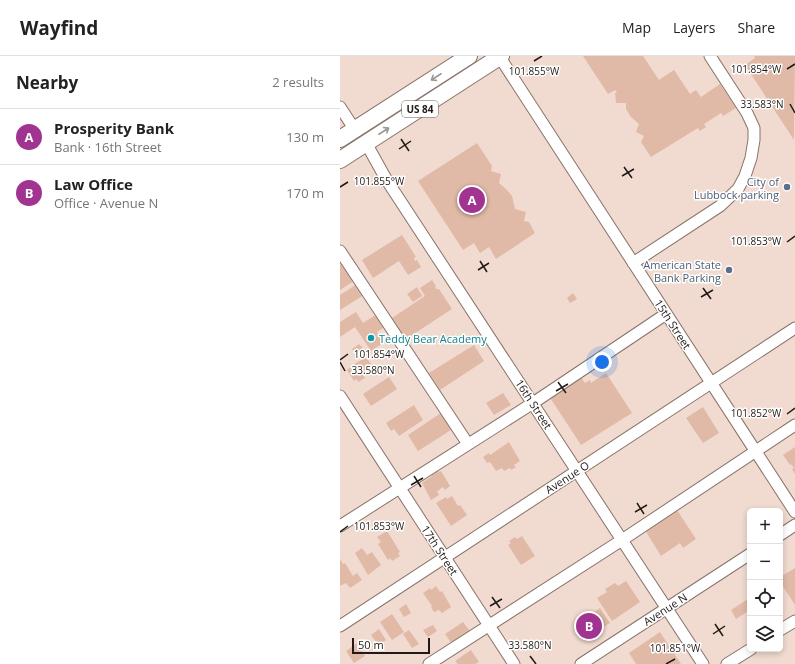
<!DOCTYPE html>
<meta charset="utf-8">
<style>
:root{--surface:#fff;--page:#f2f2f2;--text:#222;--muted:#767676;--line:#e0e0e0;--accent:#a13391}
body{margin:0;font-family:"Open Sans",sans-serif;background:var(--page);color:var(--text)}
.controls{position:absolute;right:12px;bottom:12px;display:grid;overflow:hidden;border-radius:6px;box-shadow:0 2px 6px #0003}
.controls button{width:36px;height:36px;display:grid;place-items:center;padding:0;border:0;border-bottom:1px solid var(--line);background:var(--surface);color:var(--text);font:20px sans-serif}
.scale{position:absolute;left:12px;bottom:10px;width:78px;box-sizing:border-box;padding-left:4px;border:2px solid #201915;border-top:0;font-size:11px;line-height:14px;white-space:nowrap;color:#201915;-webkit-text-stroke:3px #fff;paint-order:stroke}
.you{position:absolute;left:262px;top:306px;width:14px;height:14px;margin:-10px;border:3px solid #fff;border-radius:50%;background:#1a73e8;box-shadow:0 0 0 6px #1a73e833}
.badge{display:grid;place-items:center;width:26px;height:26px;border-radius:50%;background:var(--accent);color:#fff;font-size:13px;font-weight:700}
.pin{position:absolute;translate:-50% -50%;border:2px solid #fff;box-shadow:0 1px 4px #0006}
.list{margin:0;padding:0;list-style:none}
h2{display:flex;justify-content:space-between;align-items:center;height:52px;margin:0;padding:0 16px;font-size:17px}
h2 small{font-size:13px;font-weight:400;color:var(--muted)}
.list li{display:grid;grid-template-columns:26px 1fr auto;gap:12px;align-items:center;box-sizing:border-box;height:56px;padding:0 16px;border-top:1px solid var(--line)}
.list b{display:block;font-size:15px;white-space:nowrap}
.list p{margin:0;font-size:13px;white-space:nowrap;color:var(--muted)}
.list em{font-size:13px;font-style:normal;color:var(--muted)}
.icon{flex:none;width:22px;height:22px;fill:none;stroke:currentColor;stroke-width:2;stroke-linecap:round;stroke-linejoin:round}
.map{position:relative;flex:none;width:455px;height:608px;overflow:hidden}
header{display:flex;align-items:center;gap:24px;box-sizing:border-box;height:56px;padding:0 20px;background:var(--surface);border-bottom:1px solid var(--line)}
header strong{font-size:19px}
nav{display:flex;gap:22px;margin-inline-start:auto;font-size:14px}
main{display:flex}
aside{flex:1;background:var(--surface)}
.map>svg:first-child{display:block}
.building{fill:#e1baa7}
.lines{fill:none;stroke-linecap:round;stroke-linejoin:round}
.minor-casing{stroke:#877369;stroke-width:13}
.highway-casing{stroke:#877369;stroke-width:18}
.minor{stroke:#fff;stroke-width:11}
.highway{stroke:#fff;stroke-width:16}
.oneway{stroke:#9b9896}
.ticks{fill:none;stroke:#201915;stroke-width:1.5}
.service-dot{fill:#5c6f8a;stroke:#fff;stroke-width:1.5}
.culture-dot{fill:#0f9aa8;stroke:#fff;stroke-width:1.5}
.labels{text-anchor:middle;dominant-baseline:central;stroke-width:3;stroke-linejoin:round;paint-order:stroke}
.shield{fill:#fff;stroke:#635e5b;stroke-width:1}
.shield-label{font-size:10px;font-weight:bold;fill:#201915}
.service-label{font-size:11px;fill:#4e5e75;stroke:#fff;text-anchor:end}
.street-label{font-size:11px;fill:#201915;stroke:#fff}
.culture-label{font-size:11px;fill:#0d838f;stroke:#fff;text-anchor:start}
.ticks-label{font-size:10px;text-anchor:middle;fill:#201915;stroke:#fff;stroke-width:3;stroke-linejoin:round;paint-order:stroke}
</style>
<header>
<strong>Wayfind</strong>
<nav><a>Map</a><a>Layers</a><a>Share</a></nav>
</header>
<main>
<aside>
<h2>Nearby<small>2 results</small></h2>
<ul class="list">
<li><span class="badge">A</span><div><b>Prosperity Bank</b><p>Bank · 16th Street</p></div><em>130 m</em></li>
<li><span class="badge">B</span><div><b>Law Office</b><p>Office · Avenue N</p></div><em>170 m</em></li>
</ul>
</aside>
<div class="map">
<svg width="455" height="608" viewBox="0 0 455 608">
<rect width="100%" height="100%" fill="#f1dacf"/>
<path class="building" d="M243,0H303L319,24L334,14L350,38L356,34L361,41L380,28L396,52L383,60L381,57L364,68L366,71L360,75L358,72L311,101L301,86L304,80L296,76L299,68L291,61L286,53V47H276L275,37H277L275,34L268,38Z
M414,0H455L454,84L405,9L415,2Z
M137,87L152,110L151,115L161,118L159,127L167,134L172,140L175,153L186,156L184,165L189,166L195,177L156,203L149,191L140,197L134,187L123,194L78,125Z
M62,179L76,201L74,202L75,205L77,204L81,211L68,219L59,205L33,222L22,204Z
M0,205H1L14,225L0,234Z
M92,224L96,230L95,231L96,233H99L112,253L66,283L52,262L85,240L80,232Z
M17,228L24,239L0,254V239Z
M77,231L82,240L73,246L67,238Z
M233,237L237,243L230,247L227,242Z
M16,256L23,267L37,258L45,271L37,276L43,287L31,295L15,271L0,281V266Z
M19,288L23,292L15,298L12,293Z
M134,289L144,305L100,334L89,317Z
M26,301L34,312L23,319L25,322L18,326L17,323L14,325L7,314L11,311V310Z
M266,317L292,357L241,389L209,340L240,320L245,327L250,324L251,327Z
M49,321L57,333L31,350L23,338Z
M163,337L171,349L154,359L146,347Z
M74,349L83,364L59,380L54,373L51,375L46,367Z
M363,351L379,377L363,387L346,362Z
M101,357L111,374L78,395L68,379Z
M169,386L180,405L174,409L176,411L171,414L170,412L164,415L162,412L156,415L150,406L147,407L143,401L149,397L150,399Z
M455,391V418L452,413L454,412L451,408L450,409L443,399Z
M98,414L99,416L101,415L110,430L105,434L103,431L99,434L97,436L99,439L91,444L82,427L92,420L91,419Z
M112,440L118,450L120,449L127,459L111,470L96,447L106,441L107,443Z
M337,454L356,483L343,492L340,487L321,500L305,474Z
M47,475L60,496L58,497L60,500L52,505L50,502L48,504L38,488L41,486L37,481Z
M182,480L195,500L181,509L168,489L171,487L169,485L175,481L177,483Z
M22,492L27,499L32,496L41,509L28,519L15,497Z
M0,503L3,508L5,507L13,520L17,517L22,524L10,532L6,527L0,530Z
M455,512V549L440,526V521Z
M286,525L300,546L272,565L257,542L267,536L265,533L275,527L278,530Z
M96,530L100,536L102,535L111,551L102,557L99,554L94,556L91,551L92,550L83,537L90,532L91,534Z
M408,543L410,545V554L396,563L391,554Z
M66,548L71,557L64,561L59,553Z
M260,552L270,567L260,573L251,558Z
M52,558L64,576L52,584L40,566Z
M249,560L258,574L249,580L240,566Z
M123,566L130,575L112,588L105,578Z
M93,569L97,575L88,581L83,574Z
M39,573L46,584L38,589L31,579Z
M69,574L79,588L72,592L63,578Z
M320,576L341,608H296L289,597Z
M17,587L25,600L14,607L6,595Z
M131,594L139,606L135,608H118L115,605Z"/>
<g class="lines">
<defs>
<path id="minor" d="M159,0L455,456
M0,51L15,74
M26,87L46,123L363,608
M0,195L128,388
M293,207L380,150L398,133L405,120L411,102L414,84V72L407,57L370,0
M0,340L174,608
M0,470L193,347L326,258
M440,479L455,469
M0,570L455,272
M440,574L455,565
M89,608L282,484L455,369
M241,608L410,498
M387,608L411,593"/>
<path id="highway" d="M0,83L129,0
M0,104L161,0"/>
</defs>
<use href="#minor" class="minor-casing"/>
<use href="#highway" class="highway-casing"/>
<use href="#minor" class="minor"/>
<use href="#highway" class="highway"/>
</g>
<defs><path id="oneway-shaft" d="M-6 0H5M1.5-3L5.5 0L1.5 3" fill="none" stroke-width="1.6" stroke-linecap="round" stroke-linejoin="round"/></defs>
<g class="oneway">
<use href="#oneway-shaft" transform="translate(96 21) rotate(147)"/>
<use href="#oneway-shaft" transform="translate(44 75) rotate(-33)"/>
</g>
<path class="ticks" d="M194,5L202,0M447,13L455,8M450,48L455,57M61,83L69,95M59,93L71,85M284,111L292,122M282,120L294,113M0,131L8,126M447,186L455,180M140,205L147,216M138,214L149,207M363,232L371,243M361,241L373,234M0,304L8,298M0,306L5,315M218,326L226,337M216,335L228,328M447,358L455,352M74,420L81,431M71,429L83,422M297,447L304,458M295,456L307,449M0,476L8,470M152,541L160,552M150,550L162,543M375,568L383,580M373,578L385,570M190,600L196,608M326,608L335,603"/>
<g class="service-dot">
<circle cx="447" cy="131" r="4"/>
<circle cx="389" cy="214" r="4"/>
</g>
<circle class="culture-dot" cx="31" cy="282" r="4"/>
<g class="labels">
<rect class="shield" x="62" y="45" width="36" height="16" rx="3"/>
<g class="shield-label">
<text x="80" y="53">US 84</text>
</g>
<g class="service-label">
<text x="439" y="125">City of<tspan x="439" dy="13">Lubbock parking</tspan></text>
<text x="381" y="208">American State<tspan x="381" dy="13">Bank Parking</tspan></text>
</g>
<g class="street-label">
<text transform="translate(333 268) rotate(57)">15th Street</text>
<text transform="translate(194 348) rotate(57)">16th Street</text>
<text transform="translate(227 421) rotate(-33)">Avenue O</text>
<text transform="translate(100 494) rotate(57)">17th Street</text>
<text transform="translate(325 553) rotate(-33)">Avenue N</text>
</g>
<g class="culture-label">
<text x="39" y="282">Teddy Bear Academy</text>
</g>
</g>
<g class="ticks-label">
<text x="416" y="17">101.854°W</text>
<text x="194" y="19">101.855°W</text>
<text x="422" y="52">33.583°N</text>
<text x="39" y="129">101.855°W</text>
<text x="416" y="189">101.853°W</text>
<text x="39" y="302">101.854°W</text>
<text x="33" y="318">33.580°N</text>
<text x="416" y="361">101.852°W</text>
<text x="39" y="474">101.853°W</text>
<text x="190" y="593">33.580°N</text>
<text x="335" y="596">101.851°W</text>
</g>
</svg>
<div class="controls">
<button>+</button>
<button>−</button>
<button><svg class="icon" aria-label="locate" viewBox="0 0 24 24"><circle cx="12" cy="12" r="6"/><path d="M12 2v4M12 18v4M2 12h4M18 12h4"/></svg></button>
<button><svg class="icon" aria-label="layers" viewBox="0 0 24 24"><path d="M12 4l9 5-9 5-9-5zM3 14l9 5 9-5"/></svg></button>
</div>
<div class="scale">50 m</div>
<div class="you"></div>
<div class="pin badge" style="left:132px;top:144px">A</div>
<div class="pin badge" style="left:249px;top:570px">B</div>
</div>
</main>
